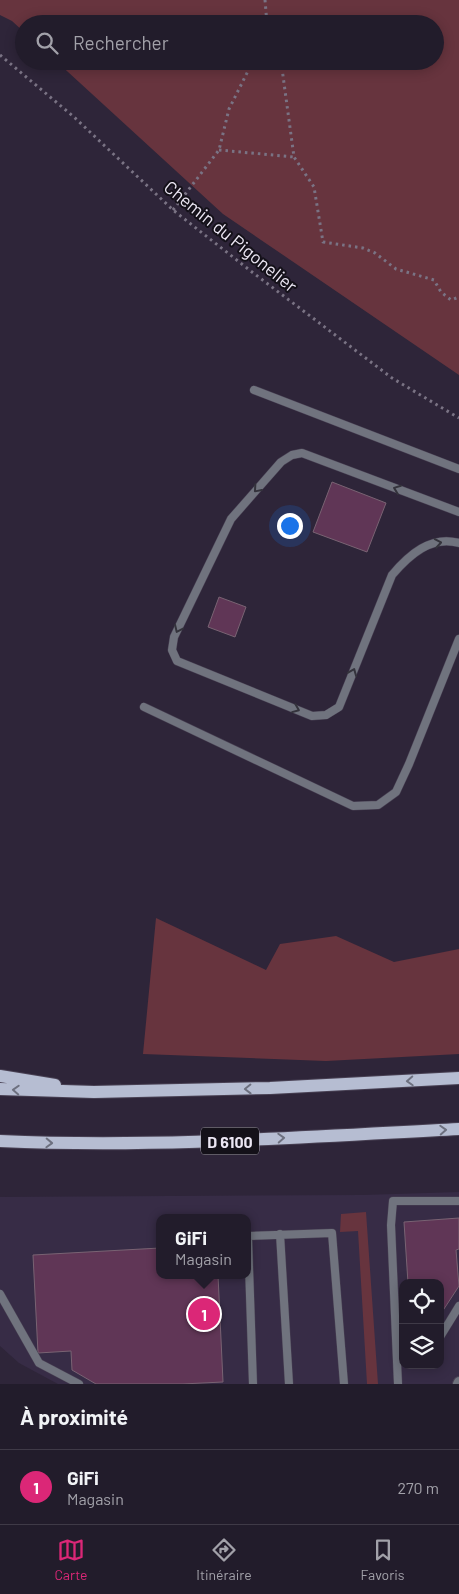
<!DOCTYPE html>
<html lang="fr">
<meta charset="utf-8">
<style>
:root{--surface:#221c2b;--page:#2a2533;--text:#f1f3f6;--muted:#a2a1a9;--line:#3f3a47;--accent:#db2777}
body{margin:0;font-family:Barlow,sans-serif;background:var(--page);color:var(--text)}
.controls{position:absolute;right:15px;bottom:15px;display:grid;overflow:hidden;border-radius:10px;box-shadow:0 2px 12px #0003}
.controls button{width:45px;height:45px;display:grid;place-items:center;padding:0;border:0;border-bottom:1px solid var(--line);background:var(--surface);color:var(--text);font:25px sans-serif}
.you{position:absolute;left:289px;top:525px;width:18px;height:18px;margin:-12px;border:4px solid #fff;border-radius:50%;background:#1a73e8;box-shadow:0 0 0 8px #1a73e833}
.badge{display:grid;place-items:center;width:32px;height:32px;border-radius:50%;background:var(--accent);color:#fff;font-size:16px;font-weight:700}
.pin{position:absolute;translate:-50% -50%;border:2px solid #fff;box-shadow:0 1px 5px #0006}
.popup{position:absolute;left:156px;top:1214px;width:95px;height:65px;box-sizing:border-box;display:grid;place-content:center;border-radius:10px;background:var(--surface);filter:drop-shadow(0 1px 4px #0005);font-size:16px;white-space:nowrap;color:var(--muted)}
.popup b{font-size:19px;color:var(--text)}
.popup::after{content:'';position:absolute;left:50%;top:100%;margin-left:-10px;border:10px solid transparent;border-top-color:var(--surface)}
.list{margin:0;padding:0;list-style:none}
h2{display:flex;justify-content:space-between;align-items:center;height:65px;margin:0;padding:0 20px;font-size:21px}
h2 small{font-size:16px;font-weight:400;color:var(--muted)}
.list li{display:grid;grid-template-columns:32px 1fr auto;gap:15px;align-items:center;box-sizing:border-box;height:75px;padding:0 20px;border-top:1px solid var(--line)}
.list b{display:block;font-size:19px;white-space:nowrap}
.list p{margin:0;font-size:16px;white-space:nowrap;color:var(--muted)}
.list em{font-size:16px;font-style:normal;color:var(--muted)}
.icon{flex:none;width:28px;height:28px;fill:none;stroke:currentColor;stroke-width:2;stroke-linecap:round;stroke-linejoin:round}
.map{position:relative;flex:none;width:459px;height:1384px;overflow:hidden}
.search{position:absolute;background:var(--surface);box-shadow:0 2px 12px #0003;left:15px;right:15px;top:15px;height:55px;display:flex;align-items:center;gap:12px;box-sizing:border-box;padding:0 18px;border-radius:28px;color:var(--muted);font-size:19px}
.sheet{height:140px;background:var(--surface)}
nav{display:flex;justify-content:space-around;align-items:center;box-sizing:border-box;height:70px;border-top:1px solid var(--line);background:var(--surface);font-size:14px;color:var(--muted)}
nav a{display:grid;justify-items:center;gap:2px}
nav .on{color:var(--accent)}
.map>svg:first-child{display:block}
.built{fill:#372c46;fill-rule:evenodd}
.green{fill:#67343e}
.building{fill:#603656;stroke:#796373}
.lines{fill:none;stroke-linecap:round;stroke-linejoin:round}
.service-casing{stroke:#484053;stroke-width:9}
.minor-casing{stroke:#484053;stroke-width:12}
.primary-casing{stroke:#484053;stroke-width:14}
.path{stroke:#7a7384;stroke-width:3;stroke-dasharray:2.5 4;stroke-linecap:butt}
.service{stroke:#70737e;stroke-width:8}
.minor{stroke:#70737e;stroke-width:10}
.primary{stroke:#b6bdd2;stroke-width:12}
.oneway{stroke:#34333c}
.oneway2{stroke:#6d707f}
.labels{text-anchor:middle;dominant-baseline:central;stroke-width:4;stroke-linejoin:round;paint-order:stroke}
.shield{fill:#141119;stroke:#aaa6b2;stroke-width:1}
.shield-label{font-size:16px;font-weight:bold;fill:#ebe6f3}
.street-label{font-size:18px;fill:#ebe6f3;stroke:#141119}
</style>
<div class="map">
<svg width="459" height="1384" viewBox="0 0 459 1384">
<rect width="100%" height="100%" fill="#2e2539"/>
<path class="built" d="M459,1192V1384H58L19,1363L0,1346V1197L363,1195ZM160,1218H248V1275H160ZM403,1283H440V1365H403Z"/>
<path class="green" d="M0,0H459V375L223,214L56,61H435V24H24V32L12,21L0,15Z
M156,918L266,970L280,944L336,936L394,962L459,949V1054L326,1061L143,1054Z
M366,1212L378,1384H367L358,1231L340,1232L341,1214Z"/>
<path class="building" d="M332,482L386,503L367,552L313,532Z
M219,597L246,607L235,637L208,627Z
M459,1218V1249L456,1250L459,1286L440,1315V1283H408L404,1222Z
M160,1248V1275H218L223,1382L182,1384H96L72,1370L71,1351L38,1353L33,1255Z"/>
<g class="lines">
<defs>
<path id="service" d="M254,390L459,469
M459,512L302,453L292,455L281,462L231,519L174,637L172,650L177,661L312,716L326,715L339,707L392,575C409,555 431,535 459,543
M144,707L353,806L378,805L396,792L409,764L459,639
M280,1234L289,1384
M248,1236L332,1233L344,1384
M248,1237L253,1384
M0,1294L39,1363L79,1384
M440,1337L459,1306
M398,1384L391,1225L393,1201H459"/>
<path id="minor" d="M458,1384L459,1382"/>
<path id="primary" d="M0,1076L55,1085
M0,1089L94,1092L270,1088L459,1078
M0,1141C153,1148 306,1137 459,1129"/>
</defs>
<use href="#service" class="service-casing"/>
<use href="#minor" class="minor-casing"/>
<use href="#primary" class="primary-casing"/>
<path class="path" d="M265,0L267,24
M0,55L74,117L173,210L252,272L392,378L459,418
M281,61L294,157L314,187L323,242L363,248L375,253L396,269L434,280L441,292L451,300L459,297
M219,150L294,157
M173,210L219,150L229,109L253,61"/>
<use href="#service" class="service"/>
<use href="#minor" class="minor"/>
<use href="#primary" class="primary"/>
</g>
<defs><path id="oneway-chevron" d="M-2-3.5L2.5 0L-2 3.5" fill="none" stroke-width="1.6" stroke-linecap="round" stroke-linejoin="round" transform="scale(1.25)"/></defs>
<g class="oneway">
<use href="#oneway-chevron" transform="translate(257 489) rotate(131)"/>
<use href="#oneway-chevron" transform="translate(397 489) rotate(-159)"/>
<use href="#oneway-chevron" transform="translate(438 543) rotate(-10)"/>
<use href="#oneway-chevron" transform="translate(178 629) rotate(115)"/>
<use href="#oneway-chevron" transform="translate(353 672) rotate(-68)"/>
<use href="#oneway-chevron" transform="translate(296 709) rotate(22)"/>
</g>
<g class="oneway2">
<use href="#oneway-chevron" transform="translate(410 1081) rotate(177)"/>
<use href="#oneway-chevron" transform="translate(248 1089) rotate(179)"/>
<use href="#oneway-chevron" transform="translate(16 1090) rotate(-177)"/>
<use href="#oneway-chevron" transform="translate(443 1130) rotate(-3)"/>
<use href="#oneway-chevron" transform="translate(281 1138) rotate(-3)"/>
<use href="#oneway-chevron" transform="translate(49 1143) rotate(2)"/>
</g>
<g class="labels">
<rect class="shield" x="201" y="1127.5" width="58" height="27" rx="4"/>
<g class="shield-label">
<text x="230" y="1141">D 6100</text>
</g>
<g class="street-label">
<text transform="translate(231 236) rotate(39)">Chemin du Pigonelier</text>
</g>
</g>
</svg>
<div class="controls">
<button><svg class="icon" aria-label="locate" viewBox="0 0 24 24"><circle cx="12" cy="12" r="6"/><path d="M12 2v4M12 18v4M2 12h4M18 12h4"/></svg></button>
<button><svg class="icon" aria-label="layers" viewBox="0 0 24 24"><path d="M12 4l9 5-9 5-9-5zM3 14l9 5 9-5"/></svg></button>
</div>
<div class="you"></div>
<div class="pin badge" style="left:204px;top:1314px">1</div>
<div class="popup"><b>GiFi</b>Magasin</div>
<div class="search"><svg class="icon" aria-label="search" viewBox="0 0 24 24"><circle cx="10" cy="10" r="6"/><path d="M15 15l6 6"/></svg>Rechercher</div>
</div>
<section class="sheet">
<h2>À proximité<small></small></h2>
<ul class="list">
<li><span class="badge">1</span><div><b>GiFi</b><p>Magasin</p></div><em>270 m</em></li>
</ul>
</section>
<nav>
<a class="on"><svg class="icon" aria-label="map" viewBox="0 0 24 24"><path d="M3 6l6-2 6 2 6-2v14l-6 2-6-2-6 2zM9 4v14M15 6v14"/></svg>Carte</a>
<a><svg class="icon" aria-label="directions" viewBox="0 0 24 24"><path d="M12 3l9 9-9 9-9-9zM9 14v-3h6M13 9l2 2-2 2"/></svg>Itinéraire</a>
<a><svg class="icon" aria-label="saved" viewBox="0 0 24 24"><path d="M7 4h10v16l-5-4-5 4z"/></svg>Favoris</a>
</nav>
